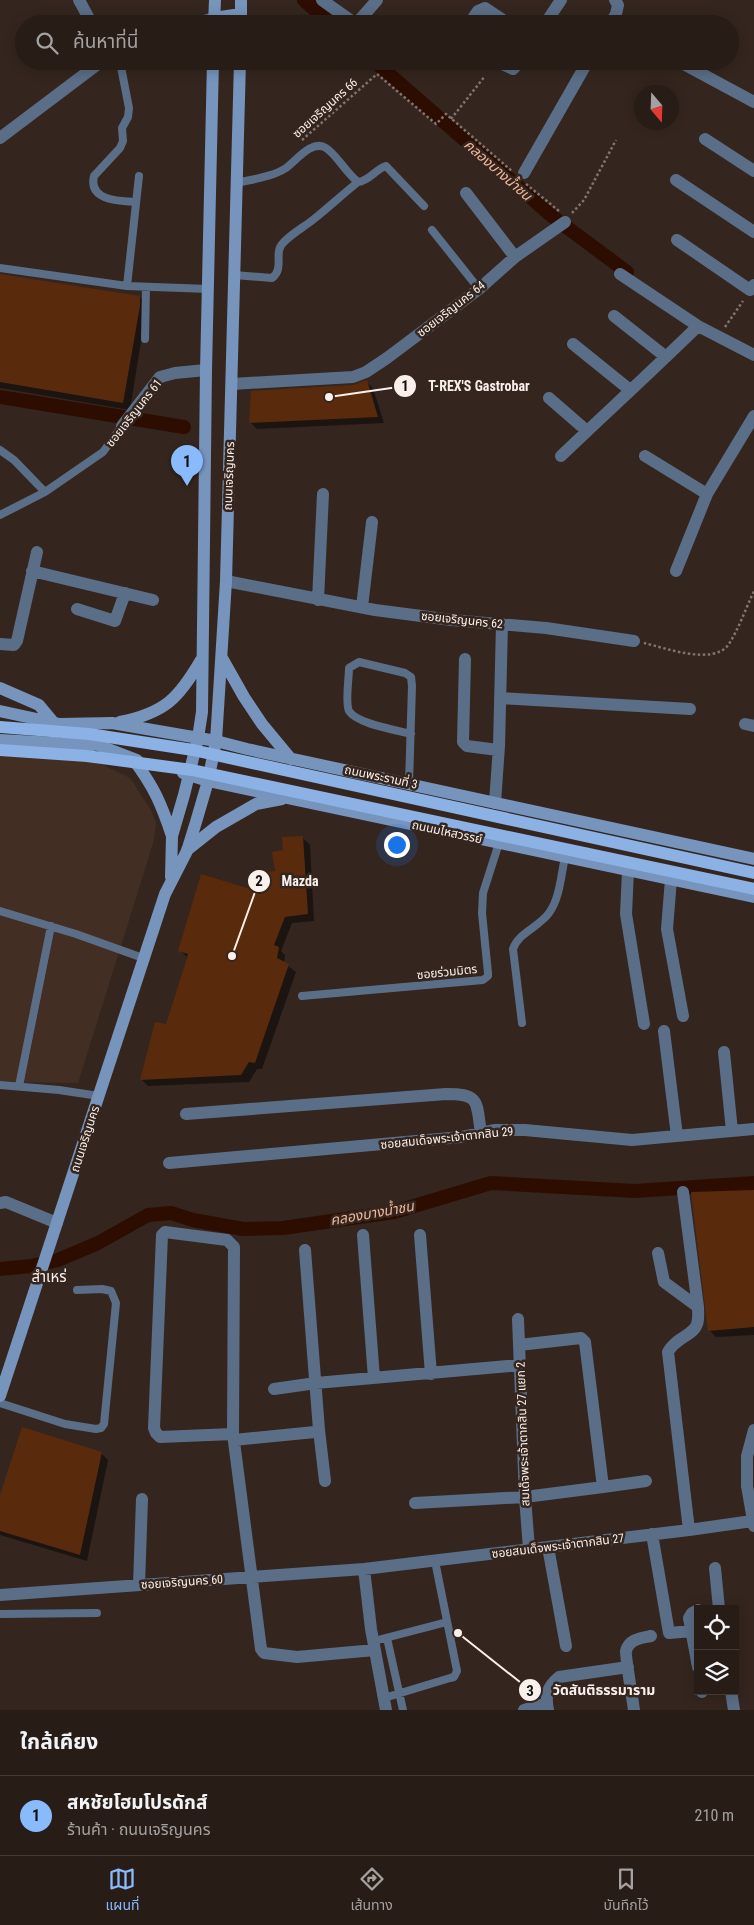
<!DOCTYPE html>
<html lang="th">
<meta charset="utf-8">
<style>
:root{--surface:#271c16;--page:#2f251f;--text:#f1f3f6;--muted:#a4a1a1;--line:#433a35;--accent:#89bafc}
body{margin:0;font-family:"Roboto Condensed","Noto Sans Thai",sans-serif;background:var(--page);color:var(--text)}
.controls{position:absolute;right:15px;bottom:15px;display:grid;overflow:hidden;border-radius:0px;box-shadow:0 2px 12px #0003}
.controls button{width:45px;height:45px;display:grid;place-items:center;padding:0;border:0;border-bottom:1px solid var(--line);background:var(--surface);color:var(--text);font:25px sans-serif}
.compass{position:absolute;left:634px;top:85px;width:45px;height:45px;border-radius:50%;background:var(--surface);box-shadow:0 2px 12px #0003;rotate:161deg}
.you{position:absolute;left:396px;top:844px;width:18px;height:18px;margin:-12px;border:4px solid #fff;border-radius:50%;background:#1a73e8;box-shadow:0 0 0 8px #1a73e833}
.badge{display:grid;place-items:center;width:32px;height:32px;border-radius:50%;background:var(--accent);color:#111;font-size:16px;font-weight:700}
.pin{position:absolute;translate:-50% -41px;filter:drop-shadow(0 1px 2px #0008)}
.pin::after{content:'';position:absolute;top:26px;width:18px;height:15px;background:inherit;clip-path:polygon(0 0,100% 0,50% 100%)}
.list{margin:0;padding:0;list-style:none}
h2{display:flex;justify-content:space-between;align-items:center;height:65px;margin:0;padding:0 20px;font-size:21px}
h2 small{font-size:16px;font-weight:400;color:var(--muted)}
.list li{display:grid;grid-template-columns:32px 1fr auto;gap:15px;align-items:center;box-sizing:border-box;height:80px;padding:0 20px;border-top:1px solid var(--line)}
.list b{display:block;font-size:19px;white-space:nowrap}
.list p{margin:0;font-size:16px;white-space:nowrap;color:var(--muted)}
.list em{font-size:16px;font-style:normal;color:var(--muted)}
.icon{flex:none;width:28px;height:28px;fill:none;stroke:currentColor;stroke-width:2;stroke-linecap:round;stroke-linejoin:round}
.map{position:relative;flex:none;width:754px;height:1710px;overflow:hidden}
.search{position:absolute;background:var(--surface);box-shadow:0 2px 12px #0003;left:15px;right:15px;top:15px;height:55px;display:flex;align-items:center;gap:12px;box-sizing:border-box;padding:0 18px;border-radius:28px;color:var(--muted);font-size:19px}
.sheet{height:145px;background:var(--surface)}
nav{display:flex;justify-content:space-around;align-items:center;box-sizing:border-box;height:70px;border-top:1px solid var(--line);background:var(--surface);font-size:14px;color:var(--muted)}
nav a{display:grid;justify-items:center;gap:2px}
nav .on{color:var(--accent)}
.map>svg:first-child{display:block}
.built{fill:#432e23}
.shadow{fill:#0007}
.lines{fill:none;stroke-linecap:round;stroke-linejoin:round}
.canal{stroke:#2d0d00;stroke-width:14}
.building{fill:#5a2a0d}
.path{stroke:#82756f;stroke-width:2.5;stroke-dasharray:2.5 2.5;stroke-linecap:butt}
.lane{stroke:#5b6e87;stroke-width:8}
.street{stroke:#5b6e87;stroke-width:12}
.secondary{stroke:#7694bc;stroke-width:12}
.primary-bridge{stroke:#8bb1e5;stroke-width:12}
.labels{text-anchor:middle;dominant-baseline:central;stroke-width:5;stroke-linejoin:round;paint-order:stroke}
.street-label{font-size:12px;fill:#faf0eb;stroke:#34261e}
.water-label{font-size:14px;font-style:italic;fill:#f3b99b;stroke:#34261e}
.quarter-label{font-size:15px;fill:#faf0eb;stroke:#34261e}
.leader{fill:none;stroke:#faf0eb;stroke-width:2}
.callout-dot{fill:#faf0eb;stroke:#34261e;stroke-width:2}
.mark-label{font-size:15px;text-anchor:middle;font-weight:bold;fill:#111}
.callout-label{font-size:14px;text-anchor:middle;font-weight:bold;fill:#faf0eb;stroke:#34261e;stroke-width:5;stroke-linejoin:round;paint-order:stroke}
</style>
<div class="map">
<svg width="754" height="1710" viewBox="0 0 754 1710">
<rect width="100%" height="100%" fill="#34261e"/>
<path class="built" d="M0,752L91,759L130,778L151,810L156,823L154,840L78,1083L0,1082Z"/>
<path class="shadow" d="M0,275L140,297L147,304L130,410L0,388Z
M366,382L373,388L384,423L257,429L250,422Z
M302,837L310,845L314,921L292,923L281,951L285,955L284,963L296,972L262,1069H257L249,1082L148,1086L141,1079L166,1025L187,957L180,950L261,894L276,872L284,851Z
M754,1191V1335L716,1337L709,1330Z
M101,1453L108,1460L87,1561L0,1535V1499Z"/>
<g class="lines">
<path class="canal" d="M304,0L331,24
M374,61L553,217L627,272
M0,397L184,427
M0,1269L31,1266L58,1260L98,1243L148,1215L171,1213L193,1220L243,1229L283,1228L394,1212L491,1183L635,1191L754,1183"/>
</g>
<path class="building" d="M0,274L140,296V306L123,403L0,382Z
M367,380L378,417L249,423L251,391L353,385Z
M303,836L308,914L285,917L274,945L279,947L277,958L289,964L255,1063L249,1062L241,1075L140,1080L155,1022L166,1024L188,954L178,951L201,874L260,892V873L275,871L272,852L283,850L282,837Z
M754,1190V1327L708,1331L691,1192Z
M22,1427L102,1452L80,1555L0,1531V1495Z"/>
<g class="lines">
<path class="path" d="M451,119L485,76
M302,140L377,74L436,124L446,114L513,172
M526,184L559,211
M572,213L584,200L616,140
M725,327L743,301
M644,643C665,648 714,666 729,644C739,628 746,608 754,591"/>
<path class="lane" d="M121,67L129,108L128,117L122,128L123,141L120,148L94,176C88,201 120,201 136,202
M237,183C253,179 272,177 286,168C296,161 312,139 326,148C337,155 346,173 358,182C369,181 376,169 386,166L424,206
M432,230L479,289
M0,268L127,286L209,289
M234,275L272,278C285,268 273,253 283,243C291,234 304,227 314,219C329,207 343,194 358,182
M127,286L139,176
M145,339L146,287
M0,450L14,460L45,492
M0,515L45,492L103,452L122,426
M409,784L412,686L411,677L405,673L359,662L349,668C349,678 345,703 349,711C357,724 397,730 411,734
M0,911L76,934L143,958
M302,996L483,980L488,976V973L482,913L483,893L499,843
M522,1023L513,949C518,933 539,927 549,913C560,898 561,875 565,857
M0,1085L59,1090L99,1096
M19,1086L51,926
M0,1403L65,1424L96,1429L101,1428L104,1424L116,1303L111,1291L102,1289L77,1290
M0,1614L97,1613
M387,1638L403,1710
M374,1641L447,1622
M384,1698L450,1678L454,1677L457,1671L435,1561"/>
<path class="street" d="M79,0L92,24
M322,0L350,20L357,23L377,0
M194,24L214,18
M469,24L478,11L485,8L509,24
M545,24L561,0
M610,24L616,14L618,5L615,0
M496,61L513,69L520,61
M678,61L754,102
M0,138L102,61
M705,139L754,171
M524,173L588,61
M676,180L754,232
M466,193L515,257
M677,240L750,290L754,285
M620,274L698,326L754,355
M614,316L666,357
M573,344L630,390
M232,384L353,377L366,372L387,358L479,289L515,257L565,222
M549,398L587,431
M122,426L160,377L175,373L206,370
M561,456C606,413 653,370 698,326
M645,456L707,494
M32,571L153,600
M676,571L707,494L754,416
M226,581L375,610L452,620L546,628L634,641
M318,600L323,494
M362,607L372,522
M77,609L115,621L125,593
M0,644L14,645L17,641L37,552
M465,659L463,742L467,746L498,750
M500,698L690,709
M745,724L754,726
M495,803L499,746L502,624
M628,871L626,914L644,1024
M671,879L667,929L683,1016
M664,1031L677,1136
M724,1052L732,1131
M186,1114L446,1094C481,1094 476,1102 481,1133
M169,1163L461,1137L494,1130H525L632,1140L754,1129
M683,1192L698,1307C698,1312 699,1319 697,1324C694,1335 675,1338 668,1352L689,1530
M0,1203L6,1202L57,1223
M363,1235L374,1378
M420,1235L431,1374
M305,1250L319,1430L325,1481
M658,1253L664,1282L698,1307
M518,1319L525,1497L529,1549
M274,1389L316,1383L520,1365
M754,1430L747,1456V1486L754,1526
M233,1434L160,1437L156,1433L154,1428L162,1235L165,1232L227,1240L234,1247L233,1434L261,1649L264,1653L297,1657L375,1650
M234,1440L315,1432L319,1430
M603,1487L646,1481
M415,1503L525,1497L603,1487L585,1342L581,1338L519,1345
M652,1534L669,1633L692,1631
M548,1547L566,1646
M715,1568L719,1609
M364,1569L371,1629L386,1710
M139,1585L142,1499
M0,1595L364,1569L689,1530L752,1521
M698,1610L692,1613L689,1618L698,1667
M702,1691V1692
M731,1691L734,1710
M524,1710L547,1703
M548,1710C545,1695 547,1687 559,1677L628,1667
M634,1710C633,1702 625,1655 626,1651C629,1639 641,1638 651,1636"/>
<path class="secondary" d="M214,18L241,14
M214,24L215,0
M241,24V0
M222,658L244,697L262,724L291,759
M0,688L39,705L54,723
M0,711L60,724L112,723L216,741L247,749L754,859
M120,722C165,713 179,698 201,660
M76,732L98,745L137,760
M0,740L93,745
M133,759C154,787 161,803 172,836
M183,773L208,781L754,897
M187,850L216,827L256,804L282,799
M171,877L172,836L184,795L198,738L202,712L206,370L213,61
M0,1396L165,894L187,851L196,822L208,781L216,741L226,581L240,61"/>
<path class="primary-bridge" d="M0,727L89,734L193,750L754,873
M0,750L87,756L192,770L754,889"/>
</g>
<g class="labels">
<g class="street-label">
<text transform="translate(325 108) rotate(-42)">ซอยเจริญนคร 66</text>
<text transform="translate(451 309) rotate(-38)">ซอยเจริญนคร 64</text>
<text transform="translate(134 413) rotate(-52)">ซอยเจริญนคร 61</text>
<text transform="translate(229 476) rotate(-88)">ถนนเจริญนคร</text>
<text transform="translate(462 620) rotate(6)">ซอยเจริญนคร 62</text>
<text transform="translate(381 777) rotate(12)">ถนนพระรามที่ 3</text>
<text transform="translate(447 832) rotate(12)">ถนนมไหสวรรย์</text>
<text transform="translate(447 972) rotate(-6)">ซอยร่วมมิตร</text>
<text transform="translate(447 1138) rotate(-6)">ซอยสมเด็จพระเจ้าตากสิน 29</text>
<text transform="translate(85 1139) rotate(-72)">ถนนเจริญนคร</text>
<text transform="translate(523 1434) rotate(-92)">สมเด็จพระเจ้าตากสิน 27 แยก 2</text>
<text transform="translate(558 1546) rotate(-7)">ซอยสมเด็จพระเจ้าตากสิน 27</text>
<text transform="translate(182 1582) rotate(-4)">ซอยเจริญนคร 60</text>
</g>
<g class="water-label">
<text transform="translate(498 170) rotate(41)">คลองบางน้ำชน</text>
<text transform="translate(372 1213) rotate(-10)">คลองบางน้ำชน</text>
</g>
<g class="quarter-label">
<text x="49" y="1277">สำเหร่</text>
</g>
</g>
<path class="leader" d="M329 397L405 386M232 956L259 881M458 1633L530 1690"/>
<g class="callout-dot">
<circle cx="329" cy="397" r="5"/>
<circle cx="232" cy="956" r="5"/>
<circle cx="458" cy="1633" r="5"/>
<circle cx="405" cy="386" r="12"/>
<circle cx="259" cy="881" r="12"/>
<circle cx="530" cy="1690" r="12"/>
</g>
<g class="mark-label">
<text x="405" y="391">1</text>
<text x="259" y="886">2</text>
<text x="530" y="1696">3</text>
</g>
<g class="callout-label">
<text x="479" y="391">T-REX'S Gastrobar</text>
<text x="300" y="886">Mazda</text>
<text x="604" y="1695">วัดสันติธรรมาราม</text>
</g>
</svg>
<div class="controls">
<button><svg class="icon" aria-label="locate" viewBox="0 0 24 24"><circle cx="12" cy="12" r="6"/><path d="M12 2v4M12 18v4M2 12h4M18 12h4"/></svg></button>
<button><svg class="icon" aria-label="layers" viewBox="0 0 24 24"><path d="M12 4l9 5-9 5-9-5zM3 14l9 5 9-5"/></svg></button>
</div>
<svg class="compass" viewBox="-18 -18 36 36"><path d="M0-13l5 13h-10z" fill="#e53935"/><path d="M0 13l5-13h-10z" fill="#a4a1a1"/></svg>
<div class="you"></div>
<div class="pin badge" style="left:187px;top:486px">1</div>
<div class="search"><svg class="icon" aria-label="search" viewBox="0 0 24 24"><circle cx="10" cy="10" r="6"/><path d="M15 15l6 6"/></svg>ค้นหาที่นี่</div>
</div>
<section class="sheet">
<h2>ใกล้เคียง<small></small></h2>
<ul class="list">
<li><span class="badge">1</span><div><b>สหชัยโฮมโปรดักส์</b><p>ร้านค้า · ถนนเจริญนคร</p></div><em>210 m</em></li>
</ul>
</section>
<nav>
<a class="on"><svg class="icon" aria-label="map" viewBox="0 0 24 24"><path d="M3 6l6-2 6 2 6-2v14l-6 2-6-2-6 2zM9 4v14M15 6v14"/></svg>แผนที่</a>
<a><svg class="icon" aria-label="directions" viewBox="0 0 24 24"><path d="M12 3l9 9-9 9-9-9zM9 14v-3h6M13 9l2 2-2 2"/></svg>เส้นทาง</a>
<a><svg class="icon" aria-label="saved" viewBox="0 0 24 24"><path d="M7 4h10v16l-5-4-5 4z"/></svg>บันทึกไว้</a>
</nav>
